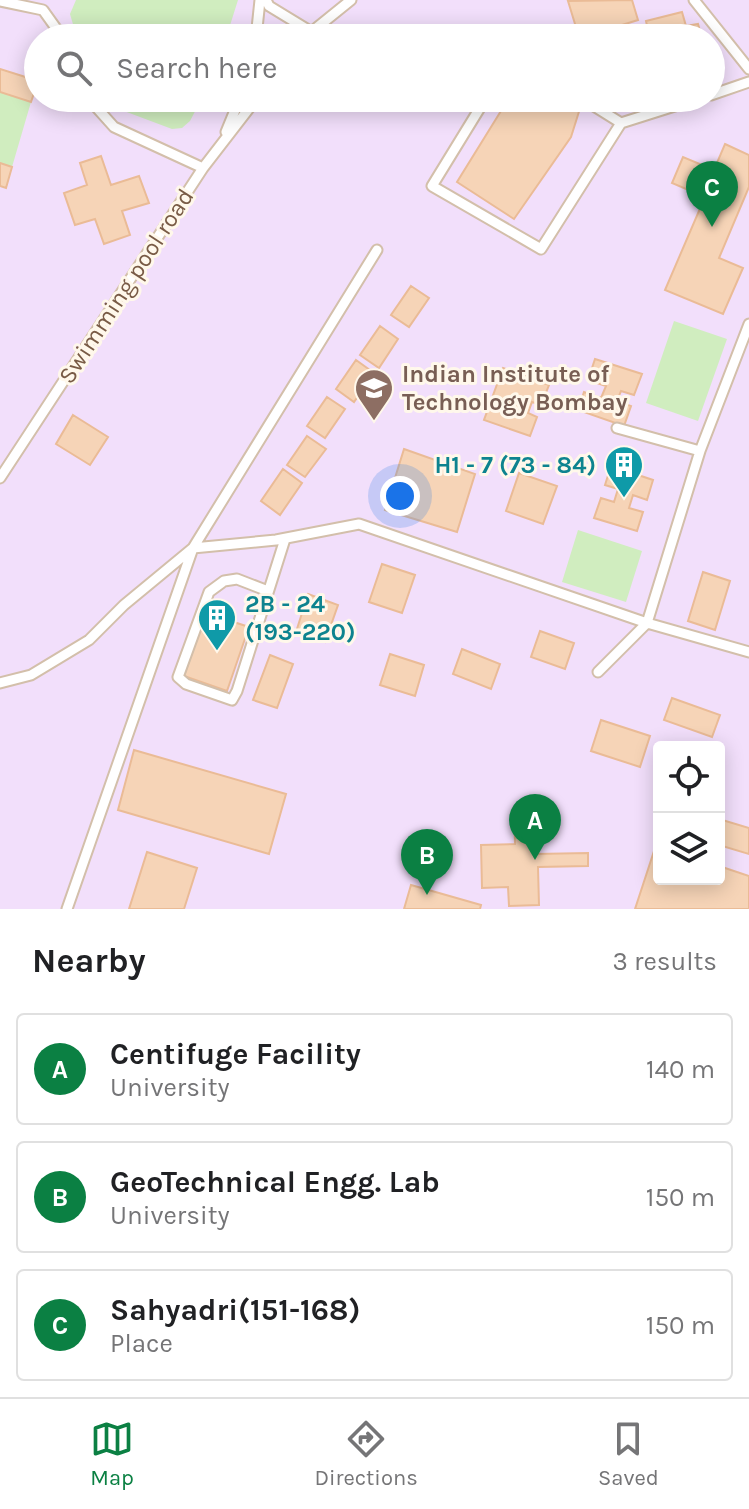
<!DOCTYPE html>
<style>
:root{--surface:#fff;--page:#f2f2f2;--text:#202124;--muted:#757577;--line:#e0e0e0;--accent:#0b8043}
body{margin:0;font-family:Karla,sans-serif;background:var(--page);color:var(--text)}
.controls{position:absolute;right:24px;bottom:24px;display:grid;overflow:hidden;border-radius:8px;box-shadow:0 4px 20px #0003}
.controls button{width:72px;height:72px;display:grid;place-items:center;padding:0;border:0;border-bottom:2px solid var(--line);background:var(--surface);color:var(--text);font:40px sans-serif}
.you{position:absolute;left:400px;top:496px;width:28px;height:28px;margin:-20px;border:6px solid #fff;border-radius:50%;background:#1a73e8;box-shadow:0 0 0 12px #1a73e833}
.badge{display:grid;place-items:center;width:52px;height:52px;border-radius:50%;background:var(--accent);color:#fff;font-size:26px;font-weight:700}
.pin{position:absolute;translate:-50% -66px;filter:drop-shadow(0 2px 4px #0008)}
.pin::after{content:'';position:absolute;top:42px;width:28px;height:24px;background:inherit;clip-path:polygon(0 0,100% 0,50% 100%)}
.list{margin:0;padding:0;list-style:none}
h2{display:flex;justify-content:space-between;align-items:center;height:104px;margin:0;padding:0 32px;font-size:34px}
h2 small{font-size:26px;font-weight:400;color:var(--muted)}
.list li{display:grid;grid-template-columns:52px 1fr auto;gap:24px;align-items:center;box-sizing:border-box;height:112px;margin:0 16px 16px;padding:0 16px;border:2px solid var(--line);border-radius:8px}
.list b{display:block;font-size:30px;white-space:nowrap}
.list p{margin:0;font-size:26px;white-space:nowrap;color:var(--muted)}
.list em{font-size:26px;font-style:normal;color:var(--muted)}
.icon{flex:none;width:44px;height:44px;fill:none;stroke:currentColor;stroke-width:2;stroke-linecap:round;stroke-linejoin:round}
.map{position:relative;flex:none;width:749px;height:909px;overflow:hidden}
.search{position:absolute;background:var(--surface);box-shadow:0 4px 20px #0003;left:24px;right:24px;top:24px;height:88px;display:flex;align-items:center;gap:20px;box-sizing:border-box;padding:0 28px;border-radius:44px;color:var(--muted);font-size:30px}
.sheet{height:488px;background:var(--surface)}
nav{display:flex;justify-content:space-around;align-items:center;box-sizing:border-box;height:112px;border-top:2px solid var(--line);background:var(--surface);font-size:22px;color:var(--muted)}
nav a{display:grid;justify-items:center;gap:4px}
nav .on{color:var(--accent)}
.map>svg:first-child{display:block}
.education{fill:#f2dffb;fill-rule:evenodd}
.green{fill:#d0edbf}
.building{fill:#f6d4b7;stroke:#eabb96;stroke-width:2}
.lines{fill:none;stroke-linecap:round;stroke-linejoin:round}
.lane-casing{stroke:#d3bfaa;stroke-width:13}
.lane{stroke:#fff;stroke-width:9}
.labels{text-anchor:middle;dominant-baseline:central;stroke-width:6;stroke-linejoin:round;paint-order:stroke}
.street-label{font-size:24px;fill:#795b46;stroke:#fff8eb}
.education-label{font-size:24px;font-weight:bold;fill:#785e54;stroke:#fff8eb;text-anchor:start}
.culture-label{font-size:24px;font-weight:bold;fill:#0d838f;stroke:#fff8eb;text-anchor:end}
</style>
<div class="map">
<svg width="749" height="909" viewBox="0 0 749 909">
<rect width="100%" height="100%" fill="#fef5e2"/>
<path class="education" d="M0,0H749V909H0ZM38,38H711V98H38ZM659,747H719V879H659Z"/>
<path class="green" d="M76,0H238L226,38H77L70,14Z
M0,92L31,102L12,167L0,163Z
M107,98H202L190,121L182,128L172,129L116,108Z
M674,321L727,339L698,421L646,403Z
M578,530L642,551L626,602L562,582Z"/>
<path class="building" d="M632,0L638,20L622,25L624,37L594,38L593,33L579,37L568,1Z
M682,12L686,26L698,24L702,38H637L649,35L646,21Z
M0,69L38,81L31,102L0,92Z
M509,98H576L582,102L571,137L514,219L457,182Z
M725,144L749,155V187L719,258L743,268L723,314L665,290L705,197L672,183L683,157L714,170Z
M101,156L111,185L139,176L149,203L122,211L130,235L104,244L95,219L75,225L64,193L87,185L80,163Z
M0,163L12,167L6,188L0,186Z
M411,286L429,298L409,327L391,315Z
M380,326L398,339L379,368L360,355Z
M595,359L642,374L634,395L621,391L617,401L631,406L624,426L578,410L584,392L601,398L606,386L588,380Z
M356,360L374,373L354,402L336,389Z
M503,368L549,385L541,405L532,402L528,413L537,417L530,436L484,420Z
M327,397L345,409L325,438L307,426Z
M73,415L108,437L90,465L56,444Z
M307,436L326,449L305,477L287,465Z
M404,449L475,474L457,532L385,510Z
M611,466L653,480L647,500L633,495L629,508L643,512L637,531L594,518L601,498L614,502L618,489L605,485Z
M283,469L302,483L280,515L261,501Z
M519,473L557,486L543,524L506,511Z
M382,564L415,575L402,613L369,602Z
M703,572L730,581L715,630L688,621Z
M308,594L338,605L325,642L296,632Z
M206,613L249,627L227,691L184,676Z
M540,631L574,643L565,669L531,657Z
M462,649L500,664L491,689L453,674Z
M390,654L424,665L415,696L380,685Z
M270,655L293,664L277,708L253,700Z
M672,698L720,715L712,737L664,720Z
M601,720L650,736L640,767L591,751Z
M134,750L286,794L269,854L118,810Z
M533,808L535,854L588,853V866L538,867L539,905L509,906L508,887L482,888L481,845L515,844L514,809Z
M719,819L749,828V854L719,845Z
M656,845L659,846V879H719V866L749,876V909H635Z
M147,852L197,868L184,909H129Z
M411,885L481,905L480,909H404Z"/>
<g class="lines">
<defs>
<path id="lane" d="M266,0L269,6L310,31
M694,0L749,69
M0,1L43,10L63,38
M256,38L260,0
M304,38L351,0
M711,95L749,82
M88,98L114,127L203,168
M486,98L432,186L541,249L621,123L700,98
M581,98L621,123
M226,132L240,98
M617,428L700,451
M0,478L203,168L257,98
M268,591L237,579L224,581L209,592L178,677L186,684L232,700L237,691L285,539
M598,672L647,623L700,451L749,324
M0,683L31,675L89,640L124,605L193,548L276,540L359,524L647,623L749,652
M67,909L193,548L377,250"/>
</defs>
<use href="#lane" class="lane-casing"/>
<use href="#lane" class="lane"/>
</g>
<defs>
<symbol id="university-pin" viewBox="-11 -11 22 30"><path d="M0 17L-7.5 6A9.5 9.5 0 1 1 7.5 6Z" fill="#8d6e63" stroke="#fff8eb"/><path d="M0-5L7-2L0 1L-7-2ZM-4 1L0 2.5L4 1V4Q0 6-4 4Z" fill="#fff"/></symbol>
<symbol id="building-pin" viewBox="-11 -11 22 30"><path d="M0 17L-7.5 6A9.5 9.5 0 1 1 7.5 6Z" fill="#0f9aa8" stroke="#fff8eb"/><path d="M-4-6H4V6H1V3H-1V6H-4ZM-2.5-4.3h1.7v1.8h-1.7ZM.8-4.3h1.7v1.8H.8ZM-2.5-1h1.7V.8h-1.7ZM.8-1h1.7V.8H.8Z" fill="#fff"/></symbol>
</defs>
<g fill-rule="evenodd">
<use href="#university-pin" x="352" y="366" width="44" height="60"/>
<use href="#building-pin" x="602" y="443" width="44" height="60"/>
<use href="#building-pin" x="195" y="596" width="44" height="60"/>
</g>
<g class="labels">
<g class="street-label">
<text transform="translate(126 286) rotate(-57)">Swimming pool road</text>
</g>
<g class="education-label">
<text x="402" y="374">Indian Institute of<tspan x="402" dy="28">Technology Bombay</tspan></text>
</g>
<g class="culture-label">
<text x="596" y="465">H1 - 7 (73 - 84)</text>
<text x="245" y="604" text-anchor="start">2B - 24<tspan x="245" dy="28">(193-220)</tspan></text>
</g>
</g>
</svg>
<div class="controls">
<button><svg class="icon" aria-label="locate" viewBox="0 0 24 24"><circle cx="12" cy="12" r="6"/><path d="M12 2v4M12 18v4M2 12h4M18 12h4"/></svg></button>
<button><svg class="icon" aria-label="layers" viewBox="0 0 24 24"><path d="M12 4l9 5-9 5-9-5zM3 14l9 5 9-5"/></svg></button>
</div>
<div class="you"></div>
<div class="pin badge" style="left:535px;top:860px">A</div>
<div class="pin badge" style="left:427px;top:895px">B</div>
<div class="pin badge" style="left:712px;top:227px">C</div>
<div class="search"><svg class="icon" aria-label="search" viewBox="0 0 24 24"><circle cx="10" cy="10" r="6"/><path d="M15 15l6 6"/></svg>Search here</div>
</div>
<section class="sheet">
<h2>Nearby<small>3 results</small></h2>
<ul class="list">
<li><span class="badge">A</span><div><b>Centifuge Facility</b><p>University</p></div><em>140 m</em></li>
<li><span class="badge">B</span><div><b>GeoTechnical Engg. Lab</b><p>University</p></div><em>150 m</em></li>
<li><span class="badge">C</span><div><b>Sahyadri(151-168)</b><p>Place</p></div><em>150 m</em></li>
</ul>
</section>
<nav>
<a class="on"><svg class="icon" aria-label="map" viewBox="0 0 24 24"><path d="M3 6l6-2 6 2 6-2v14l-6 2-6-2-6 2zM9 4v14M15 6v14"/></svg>Map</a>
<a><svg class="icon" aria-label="directions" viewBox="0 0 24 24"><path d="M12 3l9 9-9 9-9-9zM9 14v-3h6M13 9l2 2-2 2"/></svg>Directions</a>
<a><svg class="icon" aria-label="saved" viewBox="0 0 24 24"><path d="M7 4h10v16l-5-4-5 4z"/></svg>Saved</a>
</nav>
